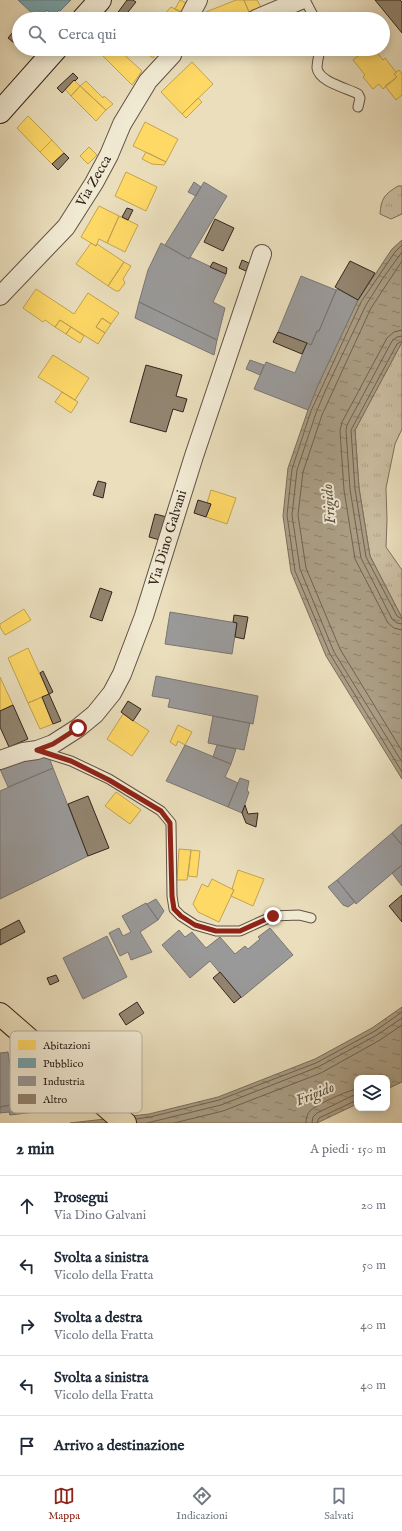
<!DOCTYPE html>
<html lang="it">
<meta charset="utf-8">
<style>
:root{--surface:#fff;--page:#f2f2f3;--text:#1f2937;--muted:#747a83;--line:#e0e1e3;--accent:#8f2418}
body{margin:0;font-family:"IM FELL English",serif;background:var(--page);color:var(--text)}
.controls{position:absolute;right:12px;bottom:12px;display:grid;overflow:hidden;border-radius:8px;box-shadow:0 2px 10px #0003}
.controls button{width:36px;height:36px;display:grid;place-items:center;padding:0;border:0;border-bottom:1px solid var(--line);background:var(--surface);color:var(--text);font:20px sans-serif}
.stop{position:absolute;width:12px;height:12px;margin:-9px;border:3px solid #8f2418;border-radius:50%;background:#fff}
.stop.end{background:#8f2418;border-color:#fff;box-shadow:0 1px 4px #0008}
.list{margin:0;padding:0;list-style:none}
h2{display:flex;justify-content:space-between;align-items:center;height:52px;margin:0;padding:0 16px;font-size:17px}
h2 small{font-size:13px;font-weight:400;color:var(--muted)}
.list li{display:grid;grid-template-columns:26px 1fr auto;gap:12px;align-items:center;box-sizing:border-box;height:60px;padding:0 16px;border-top:1px solid var(--line)}
.list b{display:block;font-size:15px;white-space:nowrap}
.list p{margin:0;font-size:13px;white-space:nowrap;color:var(--muted)}
.list em{font-size:13px;font-style:normal;color:var(--muted)}
.icon{flex:none;width:22px;height:22px;fill:none;stroke:currentColor;stroke-width:2;stroke-linecap:round;stroke-linejoin:round}
.map{position:relative;flex:none;width:402px;height:1123px;overflow:hidden}
.search{position:absolute;background:var(--surface);box-shadow:0 2px 10px #0003;left:12px;right:12px;top:12px;height:44px;display:flex;align-items:center;gap:10px;box-sizing:border-box;padding:0 14px;border-radius:22px;color:var(--muted);font-size:15px}
.sheet{height:352px;background:var(--surface)}
nav{display:flex;justify-content:space-around;align-items:center;box-sizing:border-box;height:56px;border-top:1px solid var(--line);background:var(--surface);font-size:11px;color:var(--muted)}
nav a{display:grid;justify-items:center;gap:2px}
nav .on{color:var(--accent)}
.map>svg:first-child{display:block}
.grass{fill:url(#grass-tufts);stroke:#7e715f}
.water{fill:url(#water-ripples);stroke:#7b6e5c}
.homes{fill:#ffd966;stroke:#c2a350}
.public{fill:#76a5af;stroke:#627e83}
.industry{fill:#999;stroke:#7a7674}
.lines{fill:none;stroke-linecap:round;stroke-linejoin:round}
.shore{stroke:#6e6252;stroke-width:1}
.building{fill:#928570;stroke:#32241d}
.lane-casing{stroke:#605245;stroke-width:11}
.street-casing{stroke:#605245;stroke-width:20}
.secondary-casing{stroke:#32241d;stroke-width:24}
.primary-casing{stroke:#32241d;stroke-width:24}
.lane{stroke:#f1ead3;stroke-width:9}
.street{stroke:#f1ead3;stroke-width:18}
.secondary{stroke:#f1ead3;stroke-width:22}
.primary{stroke:#eadebc;stroke-width:22}
.route{stroke:#8f2418;stroke-width:5}
.labels{text-anchor:middle;dominant-baseline:central;stroke-width:4;stroke-linejoin:round;paint-order:stroke}
.street-label{font-size:14px;fill:#32241d;stroke:#f1ead3}
.water-label{font-size:15px;font-style:italic;fill:#5c4f42;stroke:#f1ead3}
.key{fill:#f1ead3;stroke:#b8af9c;stroke-width:1}
.key-label{font-size:11px;fill:#32241d}
</style>
<div class="map">
<svg width="402" height="1123" viewBox="0 0 402 1123">
<defs>
<pattern id="grass-tufts" width="24" height="20" patternUnits="userSpaceOnUse"><rect width="24" height="20" fill="#cbbea1"/><path d="M3 7l-1-3M5 7V3M7 7l1-3M15 17l-1-3M17 17v-4M19 17l1-3" fill="none" stroke="#afa38a"/></pattern>
<pattern id="water-ripples" width="26" height="14" patternUnits="userSpaceOnUse"><rect width="26" height="14" fill="#ab9f86"/><path d="M2 4q2-2 4 0t4 0M15 11q2-2 4 0t4 0" fill="none" stroke="#8c816d"/></pattern>
</defs>
<rect width="100%" height="100%" fill="#eadebc"/>
<filter id="stains"><feTurbulence type="fractalNoise" baseFrequency=".005" numOctaves="4"/><feColorMatrix values="0 0 0 0 .2 0 0 0 0 .09 0 0 0 0 .02 0 0 0 .5 -.17"/></filter>
<radialGradient id="worn" r=".72"><stop offset=".6" stop-color="#630" stop-opacity="0"/><stop offset="1" stop-color="#630" stop-opacity=".3"/></radialGradient>
<path class="grass" d="M398,186H402V214L391,219L380,214C381,198 385,194 398,186Z
M402,342V429L395,444L386,488L387,520L386,547L402,570V618L370,556L359,488L355,430Z"/>
<path class="water" d="M402,240V342L355,430L359,488L370,556L402,618V779L326,656L291,572L283,516L288,468L308,410L318,385L358,300L392,249Z
M402,1007V1082L387,1089V1078H357V1104L317,1123H70L149,1114L218,1097L315,1059L372,1028Z"/>
<path class="homes" d="M180,0L188,4L183,13L175,9Z
M236,0H244L249,12L233,19H195L196,16Z
M244,0H257L261,7L249,12Z
M171,7L183,13L179,19H170L164,15Z
M107,49H118L142,71L132,85L102,55Z
M141,49H159L153,58Z
M374,49L383,60L385,58L396,72L394,74L397,77L383,89L379,84L373,89L363,77L365,75L353,60L363,52L366,55Z
M192,62L213,84L182,114L161,92Z
M399,70L402,74V95L396,100L385,86L397,77L394,74Z
M74,80L80,86L71,96L65,89Z
M86,81L103,98L104,96L113,104L106,110L80,86Z
M80,86L106,110L96,121L71,96Z
M198,98L202,102L186,118L182,114Z
M28,116L52,140L40,152L17,128Z
M145,122L178,139L166,162L133,146Z
M52,140L64,153L52,164L40,152Z
M89,147L97,155L88,164L80,156Z
M146,152L166,162L164,165L152,164L142,159Z
M126,172L157,187L146,211L115,196Z
M99,206L119,216L107,243L99,239L96,246L81,237Z
M119,216L138,225L125,252L107,243Z
M91,243L96,246L97,244L124,262L108,286L76,264Z
M124,262L131,266L123,279L125,283L119,291H116L108,286Z
M36,289L74,314L88,293L119,313L111,324L102,318L96,327L105,333L98,344L60,320L55,327L45,320L43,322L23,308Z
M102,318L111,324L105,333L96,327Z
M60,320L71,327L66,334L55,327Z
M71,327L84,336L80,343L66,334Z
M53,355L89,378L75,400L38,377Z
M62,392L78,402L71,413L55,402Z
M211,490L236,498L227,524L206,517L211,504L207,503Z
M24,609L31,620L5,635L0,627V624Z
M28,648L49,694L28,703L8,658Z
M0,677L13,705L0,711Z
M42,697L53,724L40,729L28,703Z
M123,714L149,731L132,756L107,739Z
M178,725L192,732L185,745L178,741L176,746L170,742Z
M116,792L141,810L130,824L105,806Z
M179,849L191,850L187,880H177Z
M191,850L200,851L197,877L188,876Z
M238,870L264,879L253,906L231,896L234,890L232,889Z
M212,879L234,890L219,922L198,912L193,904L202,884L208,887Z"/>
<path class="public" d="M18,0H71L60,11L59,10L53,16L47,10L41,17H36Z"/>
<path class="industry" d="M194,182L201,187L196,196L188,192Z
M204,182L227,196L189,259L165,245Z
M161,243L189,259L190,257L226,274L213,302L225,308L217,340L139,302L148,270Z
M301,276L336,290L319,331H317L311,345L278,332Z
M337,289L358,300L318,385L308,410L254,389L266,362L295,373L307,343L311,345L317,331H319Z
M139,302L217,340L214,355L135,318Z
M250,360L264,365L260,375L246,369Z
M170,612L237,623L232,654L165,644Z
M156,676L258,696L253,724L168,707L170,699L152,696Z
M213,716L250,723L244,750L208,743Z
M185,745L231,764L225,777L238,783L228,807L166,781Z
M217,745L236,749L231,764L213,757Z
M33,757H49L53,768L8,787L0,769Z
M53,768L88,856L0,899V791Z
M240,778L249,781L247,791L249,792L242,813L228,807Z
M402,824V845L392,833Z
M392,833L402,845V865L356,904L337,880Z
M402,865V886L392,873Z
M337,880L355,902L348,907L343,905L328,887Z
M156,899L164,911L158,920L147,904Z
M146,903L158,920L140,932L152,952L131,960L128,952L120,956L109,933L119,928L123,936L131,932L122,916Z
M270,928L293,955L241,998L210,961L190,978L162,945L179,930L185,937L192,932L206,948L220,937L235,954L245,946L248,949L260,939L258,937Z
M107,936L127,977L83,999L63,958Z
M8,1052L16,1104L0,1107V1053Z
M32,1098L35,1112L10,1115L9,1112L0,1113V1107L16,1104V1100Z"/>
<g class="lines">
<path class="shore" d="M402,245L395,252L361,302L311,411L292,469L287,515L295,571L330,654L402,772
M402,252L383,278L366,305L326,389L316,413L297,470L292,515L300,569L334,652L402,762
M402,261L371,308L322,415L303,472L298,515L306,568L340,649L402,751
M402,330L394,332L387,338L342,422L340,431L344,490L355,559L388,623L394,628L402,630
M402,336L397,337L392,341L347,425L346,430L350,489L361,558L392,619L397,623L402,624
M402,341L397,344L351,430L355,489L366,557L397,616L402,619
M136,1119L150,1117L219,1100L316,1063L375,1031L402,1012
M147,1123L221,1105L318,1067L377,1035L402,1018
M174,1123L223,1111L321,1073L380,1040L402,1025
M306,1123C306,1118 307,1114 310,1111C315,1105 349,1090 357,1089
M312,1123L313,1117L317,1113L352,1096L357,1095
M317,1123L319,1118L357,1100"/>
</g>
<path class="building" d="M127,0H133L136,2L128,12L139,19H113Z
M375,0H400L402,2V33Z
M18,26L19,28V47L8,38Z
M73,73L78,78L75,81L74,80L62,93L57,88Z
M64,153L69,158L58,170L52,164Z
M127,208L133,210L128,220L122,217Z
M215,219L234,228L223,251L204,242Z
M242,260L249,263L246,271L239,268Z
M350,261L375,273L358,300L335,287Z
M213,262L227,268L226,274L210,267Z
M278,332L307,343L302,354L273,342Z
M146,365L182,375L176,396L187,399L183,412L173,409L166,432L130,422Z
M98,481L106,483L103,498L93,495Z
M198,500L211,504L206,517L194,513Z
M155,514L167,517L160,540L149,537Z
M100,588L112,592L102,621L90,617Z
M234,615L248,617L244,639L235,637L237,623L233,622Z
M43,671L53,692L49,694L40,673Z
M49,694L61,721L53,724L42,697Z
M128,701L141,709L133,721L121,712Z
M13,705L28,739L9,747L0,727V711Z
M88,796L109,848L88,856L68,804Z
M245,805L248,814L258,813L256,827L246,823L242,813Z
M402,895V922L389,906Z
M19,920L25,932L0,945V930Z
M220,972L241,997L234,1003L213,978Z
M56,975L59,981L50,985L47,978Z
M137,1002L144,1013L126,1025L119,1014Z"/>
<g class="lines">
<defs>
<path id="lane" d="M305,0L315,19
M320,49C319,55 317,62 317,68C319,82 347,88 358,94L360,98L358,107
M39,751L71,761L109,779L161,811L171,823L172,896L174,909L181,916L195,925L216,931H240L273,916L299,915L311,918"/>
<path id="street" d="M188,19L198,0
M256,19L301,0
M0,296L66,227L94,183L109,155L122,124L148,81L172,55L174,49
M0,760L23,752L37,750L53,744L78,728L95,714L112,693L122,674L144,616L194,456L262,254"/>
<path id="secondary" d="M83,19L100,0
M0,112L56,49"/>
<path id="primary" d="M0,1014L125,1123"/>
</defs>
<use href="#lane" class="lane-casing"/>
<use href="#street" class="street-casing"/>
<use href="#secondary" class="secondary-casing"/>
<use href="#primary" class="primary-casing"/>
<use href="#lane" class="lane"/>
<use href="#street" class="street"/>
<use href="#secondary" class="secondary"/>
<use href="#primary" class="primary"/>
</g>
<g class="lines">
<path class="route" d="M78,728L53,744L37,750L71,761L109,780L161,811L170,823L172,896L174,909L181,916L195,925L216,931H240L273,916"/>
</g>
<g class="labels">
<g class="street-label">
<text transform="translate(94 181) rotate(-60)">Via Zecca</text>
<text transform="translate(168 538) rotate(-73)">Via Dino Galvani</text>
</g>
<g class="water-label">
<text transform="translate(329 504) rotate(-95)">Frigido</text>
<text transform="translate(315 1094) rotate(-22)">Frigido</text>
</g>
</g>
<rect x="10" y="1031" width="132" height="82" rx="6" class="key"/>
<rect x="18" y="1040" width="18" height="10" fill="#ffd966"/>
<rect x="18" y="1058" width="18" height="10" fill="#76a5af"/>
<rect x="18" y="1076" width="18" height="10" fill="#999"/>
<rect x="18" y="1094" width="18" height="10" fill="#928570"/>
<g class="key-label">
<text x="43" y="1049">Abitazioni</text>
<text x="43" y="1067">Pubblico</text>
<text x="43" y="1085">Industria</text>
<text x="43" y="1103">Altro</text>
</g>
<rect width="100%" height="100%" filter="url(#stains)"/>
<rect width="100%" height="100%" fill="url(#worn)"/>
</svg>
<div class="controls">
<button><svg class="icon" aria-label="layers" viewBox="0 0 24 24"><path d="M12 4l9 5-9 5-9-5zM3 14l9 5 9-5"/></svg></button>
</div>
<div class="stop" style="left:78px;top:728px"></div>
<div class="stop end" style="left:273px;top:916px"></div>
<div class="search"><svg class="icon" aria-label="search" viewBox="0 0 24 24"><circle cx="10" cy="10" r="6"/><path d="M15 15l6 6"/></svg>Cerca qui</div>
</div>
<section class="sheet">
<h2>2 min<small>A piedi · 150 m</small></h2>
<ul class="list">
<li><svg class="icon" aria-label="ahead" viewBox="0 0 24 24"><path d="M12 20V5M6 11l6-6 6 6"/></svg><div><b>Prosegui</b><p>Via Dino Galvani</p></div><em>20 m</em></li>
<li><svg class="icon" aria-label="left" viewBox="0 0 24 24"><path d="M17 20v-9H6M10 6l-5 5 5 5"/></svg><div><b>Svolta a sinistra</b><p>Vicolo della Fratta</p></div><em>50 m</em></li>
<li><svg class="icon" aria-label="right" viewBox="0 0 24 24"><path d="M7 20v-9h11M14 6l5 5-5 5"/></svg><div><b>Svolta a destra</b><p>Vicolo della Fratta</p></div><em>40 m</em></li>
<li><svg class="icon" aria-label="left" viewBox="0 0 24 24"><path d="M17 20v-9H6M10 6l-5 5 5 5"/></svg><div><b>Svolta a sinistra</b><p>Vicolo della Fratta</p></div><em>40 m</em></li>
<li><svg class="icon" aria-label="arrive" viewBox="0 0 24 24"><path d="M6 21V4h12l-3 4 3 4H6"/></svg><div><b>Arrivo a destinazione</b></div></li>
</ul>
</section>
<nav>
<a class="on"><svg class="icon" aria-label="map" viewBox="0 0 24 24"><path d="M3 6l6-2 6 2 6-2v14l-6 2-6-2-6 2zM9 4v14M15 6v14"/></svg>Mappa</a>
<a><svg class="icon" aria-label="directions" viewBox="0 0 24 24"><path d="M12 3l9 9-9 9-9-9zM9 14v-3h6M13 9l2 2-2 2"/></svg>Indicazioni</a>
<a><svg class="icon" aria-label="saved" viewBox="0 0 24 24"><path d="M7 4h10v16l-5-4-5 4z"/></svg>Salvati</a>
</nav>
